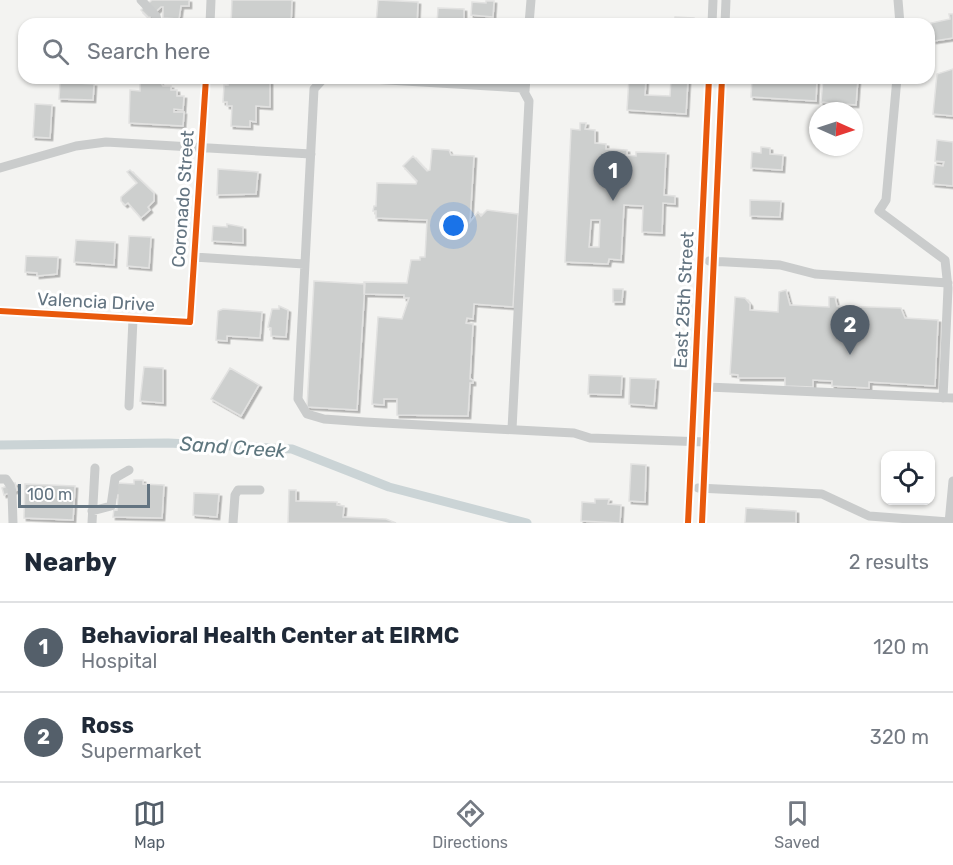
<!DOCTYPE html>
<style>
:root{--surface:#fff;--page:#f6f6f7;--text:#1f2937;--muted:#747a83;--line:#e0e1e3;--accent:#545f6a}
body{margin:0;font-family:Rubik,sans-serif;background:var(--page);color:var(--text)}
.controls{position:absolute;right:18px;bottom:18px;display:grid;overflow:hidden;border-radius:12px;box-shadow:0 2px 4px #0004}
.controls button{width:54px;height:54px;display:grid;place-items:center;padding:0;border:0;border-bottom:2px solid var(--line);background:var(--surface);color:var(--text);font:30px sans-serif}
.compass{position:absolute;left:809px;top:102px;width:54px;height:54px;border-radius:50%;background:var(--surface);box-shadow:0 2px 4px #0004;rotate:93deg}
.scale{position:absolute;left:18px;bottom:15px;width:132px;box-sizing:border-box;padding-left:6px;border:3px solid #637481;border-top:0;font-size:16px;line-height:21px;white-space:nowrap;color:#637481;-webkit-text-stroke:4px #fff;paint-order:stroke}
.you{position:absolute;left:454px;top:226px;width:21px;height:21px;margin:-15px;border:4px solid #fff;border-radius:50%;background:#1a73e8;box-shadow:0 0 0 9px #1a73e833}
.badge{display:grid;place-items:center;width:39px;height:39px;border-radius:50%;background:var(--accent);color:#fff;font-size:20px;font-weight:700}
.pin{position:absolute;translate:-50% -50px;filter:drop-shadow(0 2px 3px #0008)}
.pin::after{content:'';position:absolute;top:32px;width:21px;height:18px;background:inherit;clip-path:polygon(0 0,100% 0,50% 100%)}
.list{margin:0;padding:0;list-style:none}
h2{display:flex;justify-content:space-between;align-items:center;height:78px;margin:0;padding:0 24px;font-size:26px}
h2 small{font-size:20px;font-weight:400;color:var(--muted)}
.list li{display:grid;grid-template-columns:39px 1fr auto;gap:18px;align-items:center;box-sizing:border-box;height:90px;padding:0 24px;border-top:2px solid var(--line)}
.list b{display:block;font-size:22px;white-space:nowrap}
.list p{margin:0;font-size:20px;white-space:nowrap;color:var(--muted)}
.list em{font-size:20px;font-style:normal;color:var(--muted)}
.icon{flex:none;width:33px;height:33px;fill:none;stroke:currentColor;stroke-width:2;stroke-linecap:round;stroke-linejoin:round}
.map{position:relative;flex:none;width:953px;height:523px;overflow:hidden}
.search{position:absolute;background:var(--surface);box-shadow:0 2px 4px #0004;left:18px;right:18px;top:18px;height:66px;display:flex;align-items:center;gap:15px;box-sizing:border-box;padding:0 21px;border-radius:18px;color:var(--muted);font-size:22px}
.sheet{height:258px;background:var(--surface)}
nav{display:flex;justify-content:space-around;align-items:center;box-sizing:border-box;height:84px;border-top:2px solid var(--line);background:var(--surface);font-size:16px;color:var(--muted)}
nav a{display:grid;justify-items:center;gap:3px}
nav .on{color:var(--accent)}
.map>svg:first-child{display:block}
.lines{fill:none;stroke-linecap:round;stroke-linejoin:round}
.canal{stroke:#cbd4d6;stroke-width:9}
.building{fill:#cdcfce;stroke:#e2e2e1;stroke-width:1.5;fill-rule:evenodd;filter:url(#shadow)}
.minor{stroke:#cacccc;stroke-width:9}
.cycleway-casing{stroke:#fff;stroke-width:10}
.cycleway{stroke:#e8590c;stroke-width:6}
.labels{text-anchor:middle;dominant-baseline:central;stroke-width:6;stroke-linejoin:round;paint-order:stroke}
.street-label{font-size:18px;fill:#637481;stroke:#fff}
.water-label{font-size:20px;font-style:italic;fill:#5f777f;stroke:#fff}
</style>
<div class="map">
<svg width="953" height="523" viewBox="0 0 953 523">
<defs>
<filter id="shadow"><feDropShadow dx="2.5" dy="2.5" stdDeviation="0" flood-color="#0004"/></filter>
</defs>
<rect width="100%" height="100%" fill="#f3f3f1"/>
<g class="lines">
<path class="canal" d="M0,445L168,443L292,449L389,487L527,523"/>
</g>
<path class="building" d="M152,0H189V6H181L179,19L163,18V7H161L149,18L141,10Z
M232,0H292L291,24H231Z
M378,0L418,2L417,24H376Z
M486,1H494L493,17L471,15L472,2L486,3Z
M438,8L464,9V24H437Z
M949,14H953V38L934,41L931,23L950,19Z
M675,17L694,18V24H675Z
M953,69V116L933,114L937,74Z
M629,78H646L645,95L670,96L671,78L688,79L686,114L627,110Z
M752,78H817L816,101L751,97Z
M823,78H858L856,105L821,102Z
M140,81L160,82L163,86H171V90H177V96H184L183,110L174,109V112H184L183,126L129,123L130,90L140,91Z
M228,81L270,82V107L256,106V122L250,121V127L231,126L232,106H227V102H223L224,85H228Z
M60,82L94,84L93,100L59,99Z
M35,104L52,105L50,138L33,137Z
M580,123H586L585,129L595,130V143L606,144V149L627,150V155L636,156V152L666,153L664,195L675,196V204L663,203L662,233L642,232L643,206L624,205L621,260L609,259L608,264L565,262L571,129L580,130ZM591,220H600L599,247H589Z
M937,140L953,142V186L933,184L935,165L943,166L944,162L935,161Z
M761,147L770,148V154L783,155L782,170L751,168L752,152L761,153Z
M432,149L449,150L451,155L474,156L470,222L478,212L481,216L487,210L518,214L513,307L474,304L473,319L467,318L466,323L473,324L470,379L473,380V383H470L468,416L397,415V399H384V405L372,404L378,317L402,319L409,298H404V295L364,294V282L407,283L411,260H420V257H425L427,220L376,218V211H373L374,206H376L377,183L416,184L417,181L403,166L413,156L427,171L430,170Z
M218,169L258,172L256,194L217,195Z
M130,170L154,193V201L148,207L150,210L141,218L128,203L125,205L121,201V197L137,183L127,172Z
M750,200L781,201L780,217L750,216Z
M227,224L243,227V243L212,241L213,226L227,227Z
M129,236L151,237L149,268L127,266Z
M76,240L115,242L114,265L74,262Z
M26,256L58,257L57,274L37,276V273L25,272Z
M314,281L365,284L357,410L307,407Z
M613,289H623L622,302H613Z
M786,290L790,305L829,307V297H835L837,306L901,308L905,318L938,320L935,386L869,382V388L832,386V381L813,380V387L785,386V378H738V375L730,374L735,297L745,298L750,304V310L778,312L779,292Z
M279,306L288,310L286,337L271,336V328L268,327L272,309H279Z
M223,309L262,312L260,338L227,336V341L216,340L218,311Z
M144,367L163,368V403L140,401Z
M230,368L259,385L241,416L211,399Z
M589,375L622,376L621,395L588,394Z
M630,378L656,379L654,406L629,404Z
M631,464L646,465L645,502L629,501Z
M134,480H143V484L164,485L162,518L113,517L114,509L117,510L118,495H115L118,483L134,484Z
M15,483L17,490L4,495L2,488Z
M25,484L75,486L73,520L24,518Z
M289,490H296V501L337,502V505L344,506L343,517L386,519L396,523H288Z
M194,493L219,494L217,517L193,515Z
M595,499H609L608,504L621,505L620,523L581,521L582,502L595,503Z
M746,508L796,511V523H745Z"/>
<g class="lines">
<path class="minor" d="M141,0L156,16L158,24
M898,0L900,24
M210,24L211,0
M529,24L531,0
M712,24L713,0
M725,24L726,0
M324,78L314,89L298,399L307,414L324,419L365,422L574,433L590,438L706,442
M354,78L522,88L529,101L512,429
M897,78L886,200L879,211L945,260L948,288L943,398
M525,91L526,78
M0,168L76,146L106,142L311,154
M194,257L304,264
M709,261L780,265L815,274L948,283
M0,311L190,322L206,78
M708,387L953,398
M129,406L133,319
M0,479H6L10,485
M698,488L822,494L869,516L949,522
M12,492L13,523
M92,511L111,506L115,478L129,470
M92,523L95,468
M233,523L235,495L238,490H260
M688,523L709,78
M702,523L722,78
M949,523L953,481"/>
<defs>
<path id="cycleway" d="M0,311L190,322L206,78
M688,523L709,78
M702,523L722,78"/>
</defs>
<use href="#cycleway" class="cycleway-casing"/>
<use href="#cycleway" class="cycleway"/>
</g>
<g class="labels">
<g class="street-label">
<text transform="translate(183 199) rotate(-86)">Coronado Street</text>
<text transform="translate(684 300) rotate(-87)">East 25th Street</text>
<text transform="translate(96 302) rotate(3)">Valencia Drive</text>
</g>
<g class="water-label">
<text transform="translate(233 447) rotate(4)">Sand Creek</text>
</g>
</g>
</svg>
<div class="controls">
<button><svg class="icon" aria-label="locate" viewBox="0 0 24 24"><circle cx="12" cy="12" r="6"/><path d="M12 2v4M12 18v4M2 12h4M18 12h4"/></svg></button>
</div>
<svg class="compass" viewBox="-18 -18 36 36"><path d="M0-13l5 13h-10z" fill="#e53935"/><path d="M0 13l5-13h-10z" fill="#747a83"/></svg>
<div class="scale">100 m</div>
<div class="you"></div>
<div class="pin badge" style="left:613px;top:201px">1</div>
<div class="pin badge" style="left:850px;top:355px">2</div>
<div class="search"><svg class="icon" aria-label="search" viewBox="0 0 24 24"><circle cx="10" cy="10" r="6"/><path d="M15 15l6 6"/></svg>Search here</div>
</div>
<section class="sheet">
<h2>Nearby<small>2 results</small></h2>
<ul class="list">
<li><span class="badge">1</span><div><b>Behavioral Health Center at EIRMC</b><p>Hospital</p></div><em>120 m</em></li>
<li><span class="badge">2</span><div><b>Ross</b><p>Supermarket</p></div><em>320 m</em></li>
</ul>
</section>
<nav>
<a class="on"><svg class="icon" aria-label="map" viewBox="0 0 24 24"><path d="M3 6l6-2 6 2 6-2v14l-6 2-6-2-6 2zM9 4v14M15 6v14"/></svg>Map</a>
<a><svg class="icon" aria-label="directions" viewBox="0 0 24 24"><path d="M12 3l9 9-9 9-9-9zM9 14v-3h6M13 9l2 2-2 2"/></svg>Directions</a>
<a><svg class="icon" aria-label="saved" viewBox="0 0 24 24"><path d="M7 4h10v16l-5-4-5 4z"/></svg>Saved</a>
</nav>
